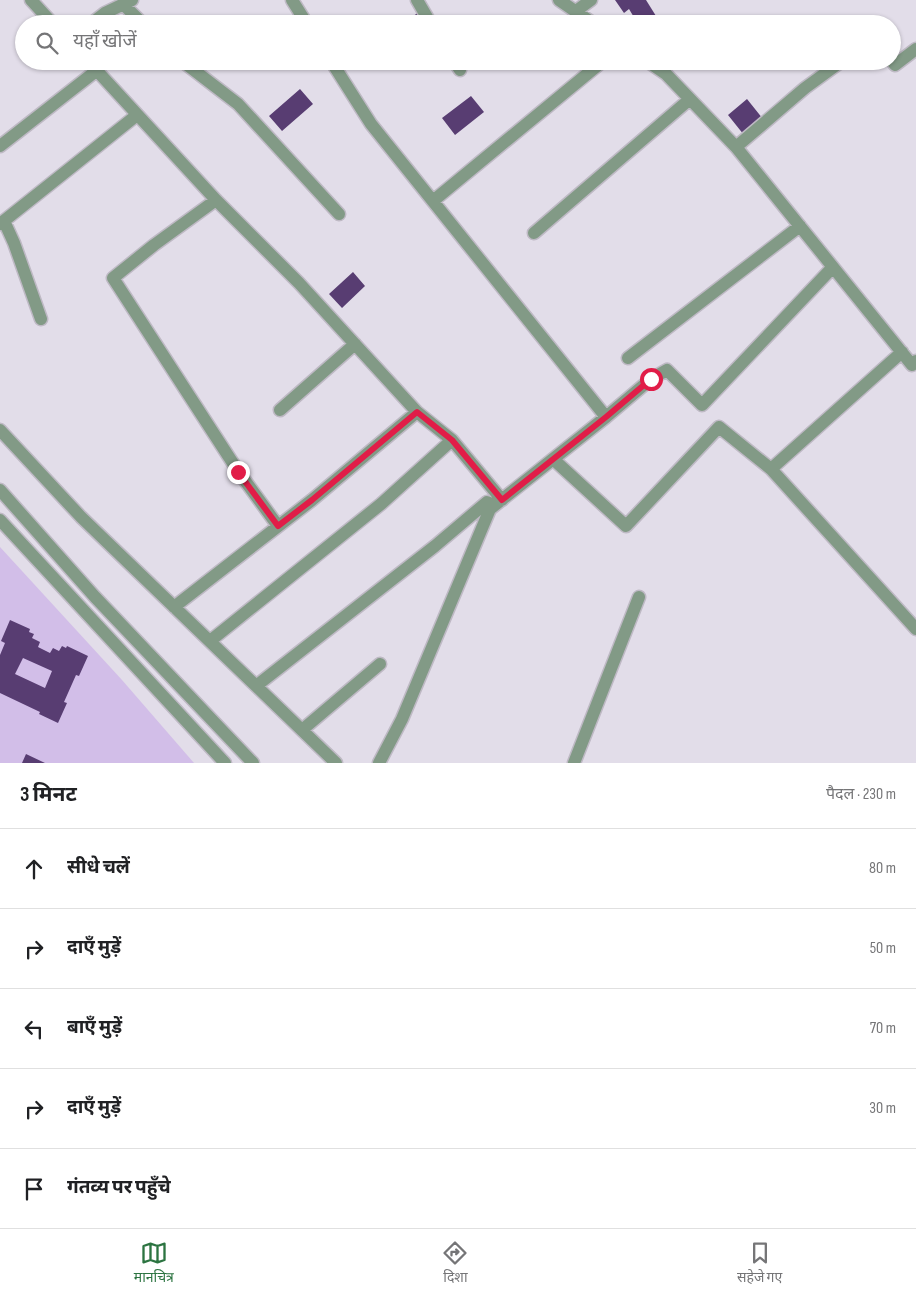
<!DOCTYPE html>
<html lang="hi">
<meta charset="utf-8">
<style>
:root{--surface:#fff;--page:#f6f6f6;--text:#202124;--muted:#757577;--line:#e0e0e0;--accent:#2c7441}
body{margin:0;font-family:"Sofia Sans Condensed","Noto Sans Devanagari",sans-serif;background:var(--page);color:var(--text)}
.stop{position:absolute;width:15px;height:15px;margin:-11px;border:4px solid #e11d48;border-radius:50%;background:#fff}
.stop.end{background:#e11d48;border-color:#fff;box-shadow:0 1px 5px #0008}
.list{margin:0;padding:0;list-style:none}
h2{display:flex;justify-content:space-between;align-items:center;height:65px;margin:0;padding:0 20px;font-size:21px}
h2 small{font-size:16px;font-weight:400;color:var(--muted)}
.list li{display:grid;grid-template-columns:32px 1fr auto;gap:15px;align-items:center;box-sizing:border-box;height:80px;padding:0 20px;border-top:1px solid var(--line)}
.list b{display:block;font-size:19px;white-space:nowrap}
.list em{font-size:16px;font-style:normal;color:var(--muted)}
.icon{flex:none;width:28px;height:28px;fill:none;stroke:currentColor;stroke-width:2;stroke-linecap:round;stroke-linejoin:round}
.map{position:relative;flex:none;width:916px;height:763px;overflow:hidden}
.search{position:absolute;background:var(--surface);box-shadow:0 1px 4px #0004;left:15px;right:15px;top:15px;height:55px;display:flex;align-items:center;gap:12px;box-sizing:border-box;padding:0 18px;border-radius:28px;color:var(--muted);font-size:19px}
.sheet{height:465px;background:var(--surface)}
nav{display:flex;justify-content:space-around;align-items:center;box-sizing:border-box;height:70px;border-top:1px solid var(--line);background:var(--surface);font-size:14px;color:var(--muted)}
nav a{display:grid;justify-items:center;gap:2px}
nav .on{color:var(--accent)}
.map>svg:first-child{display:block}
.green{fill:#d2bee8}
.building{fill:#583d72;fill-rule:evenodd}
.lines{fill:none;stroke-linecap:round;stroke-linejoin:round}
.minor-casing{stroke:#beb9c4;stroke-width:15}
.minor{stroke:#829a86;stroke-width:12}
.route{stroke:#e11d48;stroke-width:6}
</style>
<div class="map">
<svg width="916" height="763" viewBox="0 0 916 763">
<rect width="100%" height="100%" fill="#e2dde9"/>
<path class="green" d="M0,547L122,680L194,763H0Z"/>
<path class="building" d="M615,0H646L661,24H638L629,9L624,13Z
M419,12L427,24H402Z
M300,89L313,104L282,131L269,116Z
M471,96L484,112L455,135L442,118Z
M747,99L763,119L744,135L728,115Z
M353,272L365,286L342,308L329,294Z
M10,620L30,629L29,632L34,634L32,638L40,642L38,647L50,653L53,648L59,651L62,646L66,648L67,646L88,656L79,676L76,675L64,702L67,703L58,723L39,714L40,712L0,693V655L5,643L1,641ZM23,658L52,671L45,688L15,674Z
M26,754L45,763H22Z"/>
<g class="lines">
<defs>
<path id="minor" d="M31,0L53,24
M292,0L307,24
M417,0L431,24
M559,0L594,24
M123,4L143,24
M576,11L591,0
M91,24L105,13L132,0
M88,61L216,200L299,283L417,412L452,440L502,500
M182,61L238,104L339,214
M331,61L371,124L606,417
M454,61L460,70
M647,61L666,74L736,147L912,365L916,361
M892,61L895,65L916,49
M0,146L96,71
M736,147L805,88L842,61
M216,200L154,245L113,278L238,471L278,526
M433,201L603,61
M4,221L14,243L41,319
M0,224L137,115
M534,233L690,99
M628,358L800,226
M280,410L355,344
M0,430L81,517L336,763
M553,459L626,526L719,427L771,469L916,629
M771,469L902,352
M0,490L95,597L253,763
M0,520L225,763
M174,607L312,500L417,412
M210,641L381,504L452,440
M256,686L435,546L487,502L495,505
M302,730L380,664
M379,763L402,719L490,509L606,417L651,379L667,370L702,405L833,267
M574,763L639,597"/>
</defs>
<use href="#minor" class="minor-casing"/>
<use href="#minor" class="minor"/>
</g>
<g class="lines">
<path class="route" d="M238,472L278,526L312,500L417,412L452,440L502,500L606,417L651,379"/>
</g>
</svg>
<div class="stop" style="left:651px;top:379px"></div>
<div class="stop end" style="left:238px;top:472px"></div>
<div class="search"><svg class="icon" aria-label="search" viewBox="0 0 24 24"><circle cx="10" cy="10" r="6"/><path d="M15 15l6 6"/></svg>यहाँ खोजें</div>
</div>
<section class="sheet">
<h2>3 मिनट<small>पैदल · 230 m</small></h2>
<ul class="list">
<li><svg class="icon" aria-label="ahead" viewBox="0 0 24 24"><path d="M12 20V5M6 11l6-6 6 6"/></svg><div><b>सीधे चलें</b></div><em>80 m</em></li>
<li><svg class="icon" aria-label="right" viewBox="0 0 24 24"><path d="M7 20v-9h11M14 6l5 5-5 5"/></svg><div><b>दाएँ मुड़ें</b></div><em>50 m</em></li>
<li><svg class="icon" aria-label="left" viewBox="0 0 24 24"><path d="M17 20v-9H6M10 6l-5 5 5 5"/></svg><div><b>बाएँ मुड़ें</b></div><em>70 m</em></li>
<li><svg class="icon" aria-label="right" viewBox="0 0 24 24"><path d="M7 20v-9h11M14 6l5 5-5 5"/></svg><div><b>दाएँ मुड़ें</b></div><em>30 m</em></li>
<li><svg class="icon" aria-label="arrive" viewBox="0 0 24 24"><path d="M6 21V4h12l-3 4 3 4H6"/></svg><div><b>गंतव्य पर पहुँचे</b></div></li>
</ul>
</section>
<nav>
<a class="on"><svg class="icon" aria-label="map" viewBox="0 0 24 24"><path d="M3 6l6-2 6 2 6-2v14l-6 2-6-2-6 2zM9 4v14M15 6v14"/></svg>मानचित्र</a>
<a><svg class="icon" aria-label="directions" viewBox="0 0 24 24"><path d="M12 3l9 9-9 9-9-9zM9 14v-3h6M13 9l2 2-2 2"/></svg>दिशा</a>
<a><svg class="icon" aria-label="saved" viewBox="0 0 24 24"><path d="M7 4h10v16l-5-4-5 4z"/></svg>सहेजे गए</a>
</nav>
